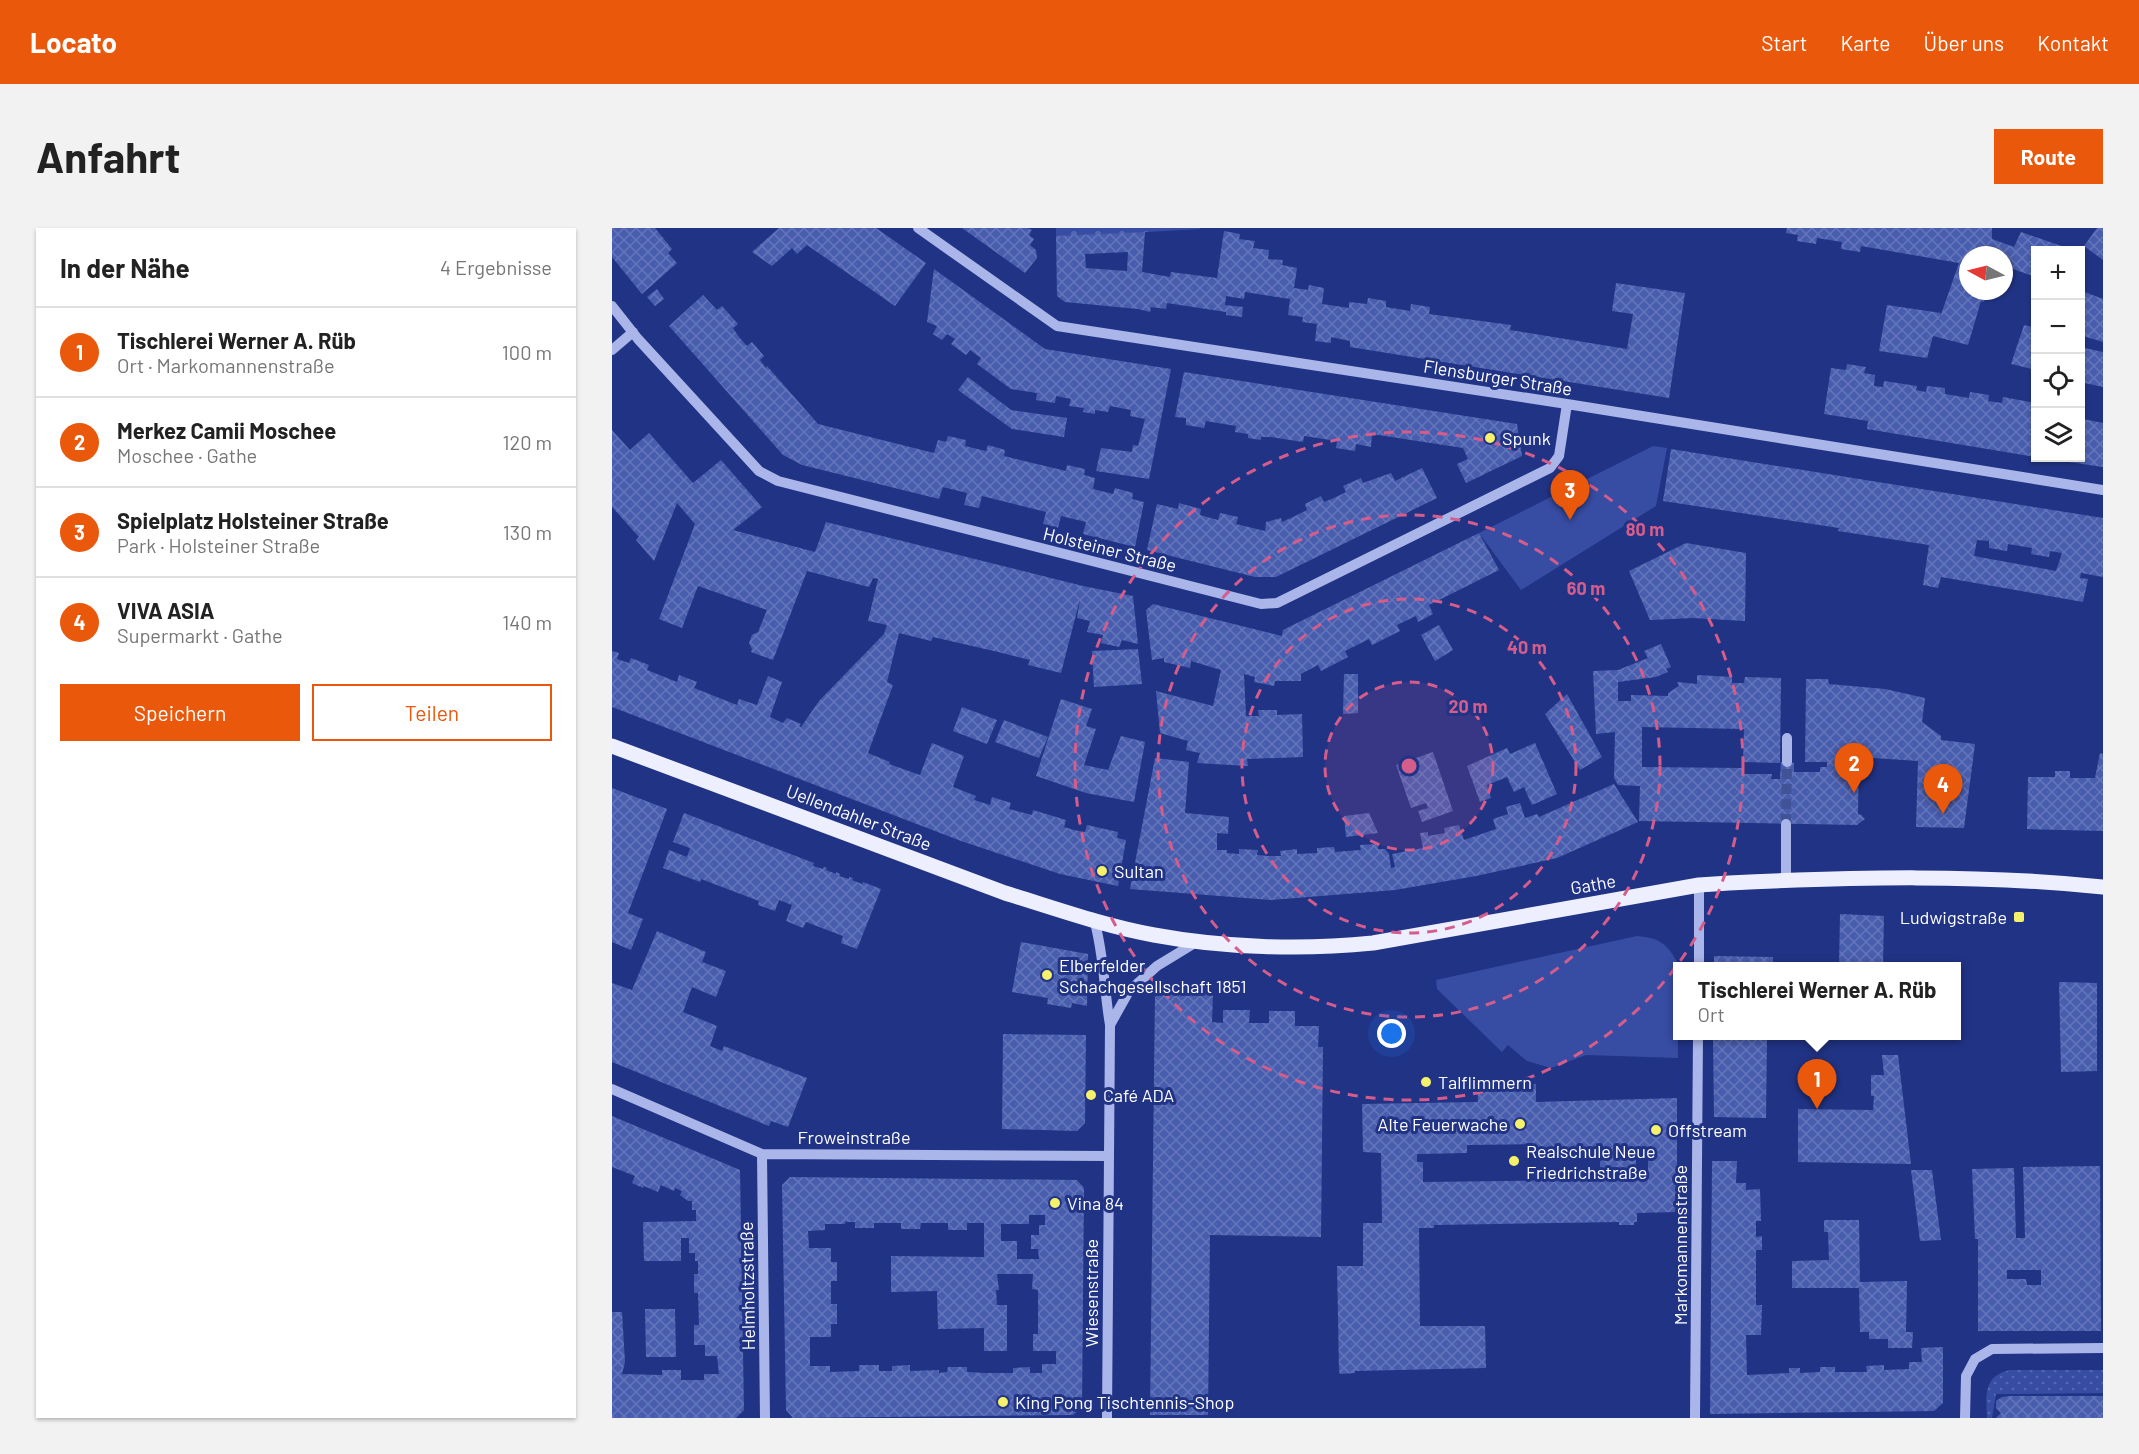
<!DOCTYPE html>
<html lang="de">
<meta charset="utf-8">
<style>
:root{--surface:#fff;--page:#f2f2f2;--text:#222;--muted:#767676;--line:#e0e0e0;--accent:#ea580c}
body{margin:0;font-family:Barlow,sans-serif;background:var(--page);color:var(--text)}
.controls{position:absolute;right:18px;top:18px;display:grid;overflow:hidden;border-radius:0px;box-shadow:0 2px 4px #0004}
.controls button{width:54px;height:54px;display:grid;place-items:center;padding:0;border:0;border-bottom:2px solid var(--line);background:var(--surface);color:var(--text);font:30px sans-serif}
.compass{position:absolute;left:1347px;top:18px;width:54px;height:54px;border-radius:50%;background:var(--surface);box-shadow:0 2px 4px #0004;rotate:277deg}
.you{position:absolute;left:780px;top:806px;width:21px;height:21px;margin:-15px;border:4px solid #fff;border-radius:50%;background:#1a73e8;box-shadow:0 0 0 9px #1a73e833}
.badge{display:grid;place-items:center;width:39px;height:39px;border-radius:50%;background:var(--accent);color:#fff;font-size:20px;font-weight:700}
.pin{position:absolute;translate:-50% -50px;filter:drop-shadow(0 2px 3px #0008)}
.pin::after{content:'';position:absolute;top:32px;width:21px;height:18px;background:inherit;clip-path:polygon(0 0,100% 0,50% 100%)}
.popup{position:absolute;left:1061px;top:734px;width:288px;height:78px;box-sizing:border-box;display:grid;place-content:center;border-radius:0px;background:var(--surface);filter:drop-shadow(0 2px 4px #0005);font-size:20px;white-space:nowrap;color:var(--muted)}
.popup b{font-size:22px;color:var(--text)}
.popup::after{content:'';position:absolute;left:50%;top:100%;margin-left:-12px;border:12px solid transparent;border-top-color:var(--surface)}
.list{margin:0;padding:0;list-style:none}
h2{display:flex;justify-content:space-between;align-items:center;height:78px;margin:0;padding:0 24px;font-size:26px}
h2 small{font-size:20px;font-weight:400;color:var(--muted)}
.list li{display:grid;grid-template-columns:39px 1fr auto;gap:18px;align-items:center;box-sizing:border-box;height:90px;padding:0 24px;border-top:2px solid var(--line)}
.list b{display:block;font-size:22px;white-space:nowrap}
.list p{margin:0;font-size:20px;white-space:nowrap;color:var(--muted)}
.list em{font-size:20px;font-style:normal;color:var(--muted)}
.actions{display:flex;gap:12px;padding:18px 24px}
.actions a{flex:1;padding:14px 0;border:2px solid var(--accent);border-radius:0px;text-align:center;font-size:21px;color:var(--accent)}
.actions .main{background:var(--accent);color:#fff}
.icon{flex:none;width:33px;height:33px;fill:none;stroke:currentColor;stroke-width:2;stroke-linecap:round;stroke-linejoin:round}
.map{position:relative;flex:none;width:1491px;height:1190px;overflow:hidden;border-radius:0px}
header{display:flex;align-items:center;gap:36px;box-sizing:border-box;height:84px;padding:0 30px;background:var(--accent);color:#fff}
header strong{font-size:28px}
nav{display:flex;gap:33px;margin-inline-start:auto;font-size:21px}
.intro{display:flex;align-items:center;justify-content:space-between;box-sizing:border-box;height:144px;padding:0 36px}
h1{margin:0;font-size:42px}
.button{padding:15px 27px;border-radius:0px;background:var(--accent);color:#fff;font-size:21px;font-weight:700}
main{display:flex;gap:36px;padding:0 36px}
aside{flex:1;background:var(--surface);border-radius:0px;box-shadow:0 2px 4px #0004}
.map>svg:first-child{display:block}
.cemetery{fill:url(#cemetery-stones)}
.park{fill:#374da4}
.garden{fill:url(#garden-dots)}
.building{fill:url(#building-cross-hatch);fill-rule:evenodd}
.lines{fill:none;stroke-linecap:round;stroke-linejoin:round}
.minor-tunnel{stroke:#425297;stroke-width:10;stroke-dasharray:10 5;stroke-linecap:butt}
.minor{stroke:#aab6e9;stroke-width:10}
.major{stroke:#edeffe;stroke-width:15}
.ring{fill:none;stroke:#d45d8c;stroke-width:3;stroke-dasharray:10 8}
.poi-dot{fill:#f6f16b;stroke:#213385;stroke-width:2}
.labels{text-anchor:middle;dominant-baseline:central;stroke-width:6;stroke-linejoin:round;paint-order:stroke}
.street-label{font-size:18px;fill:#fff;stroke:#213385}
.poi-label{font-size:18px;fill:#fff;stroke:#213385;text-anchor:start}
.centre{fill:#d45d8c;stroke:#213385;stroke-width:3}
.ring-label{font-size:18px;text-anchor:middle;font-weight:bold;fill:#d45d8c;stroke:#213385;stroke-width:6;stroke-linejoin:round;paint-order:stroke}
</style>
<header>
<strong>Locato</strong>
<nav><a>Start</a><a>Karte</a><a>Über uns</a><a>Kontakt</a></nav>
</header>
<div class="intro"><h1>Anfahrt</h1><a class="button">Route</a></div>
<main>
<aside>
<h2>In der Nähe<small>4 Ergebnisse</small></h2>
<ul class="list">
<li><span class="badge">1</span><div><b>Tischlerei Werner A. Rüb</b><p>Ort · Markomannenstraße</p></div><em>100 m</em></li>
<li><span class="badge">2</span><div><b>Merkez Camii Moschee</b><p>Moschee · Gathe</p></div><em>120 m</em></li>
<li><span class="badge">3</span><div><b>Spielplatz Holsteiner Straße</b><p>Park · Holsteiner Straße</p></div><em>130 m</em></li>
<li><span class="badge">4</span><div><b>VIVA ASIA</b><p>Supermarkt · Gathe</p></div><em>140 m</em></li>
</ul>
<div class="actions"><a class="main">Speichern</a><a>Teilen</a></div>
</aside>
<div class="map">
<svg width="1491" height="1190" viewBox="0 0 1491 1190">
<defs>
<pattern id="cemetery-stones" width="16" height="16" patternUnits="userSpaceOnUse" patternTransform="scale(1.5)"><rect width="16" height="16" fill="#374da4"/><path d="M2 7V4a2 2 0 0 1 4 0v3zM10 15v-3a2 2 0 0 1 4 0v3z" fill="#5568b2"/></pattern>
<pattern id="garden-dots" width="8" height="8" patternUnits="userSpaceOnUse" patternTransform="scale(1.5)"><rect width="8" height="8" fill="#374da4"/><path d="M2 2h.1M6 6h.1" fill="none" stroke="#5568b2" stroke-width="1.8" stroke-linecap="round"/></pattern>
<pattern id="building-cross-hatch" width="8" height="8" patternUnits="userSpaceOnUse" patternTransform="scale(1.5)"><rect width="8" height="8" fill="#495dae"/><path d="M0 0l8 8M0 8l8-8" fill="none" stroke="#6475ba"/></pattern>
</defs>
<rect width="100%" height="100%" fill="#213385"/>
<path class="cemetery" d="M444,0H588V1L444,9Z"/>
<path class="park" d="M1041,218L1055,220L1044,278L909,362L867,305Z
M1025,708C1047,710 1055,715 1065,734L1066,830L974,827L939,840L915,833L896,817L890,824L825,761L824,752Z"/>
<path class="garden" d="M1398,1142H1491V1165L1384,1166L1380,1190H1375C1374,1167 1371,1148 1398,1142Z"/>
<path class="building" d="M0,0H43L60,21L56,25L65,35L30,66L0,29Z
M167,0H264L314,35L283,78L195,17L185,26L180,20L160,38L140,24Z
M350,0H416L420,2L417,7L422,11L418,17L424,22L425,30L413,45Z
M1175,0H1380V11L1402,19L1409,4L1461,22H1424V49L1392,38V27H1356V63H1375L1372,74L1369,73L1356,117L1321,108L1315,130L1267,123L1275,77L1329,85L1325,98L1347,35L1249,18L1248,24L1229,21L1230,14L1205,10L1204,16L1185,13L1186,7L1174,5Z
M1485,0H1491V32L1472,18Z
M612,3L628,6L627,11L643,13L641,20L657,22L656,31L671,32L670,37L685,40L682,60L696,62L697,57L712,60L710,76L737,80V74L755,76L756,70L774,73V79L798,83L799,76L818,79L817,86L899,97L898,102L1015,121L1021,86L1000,83L1004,55L1073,65L1057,170L738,119V113L719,109V115L703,113L705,96L690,94L691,89L676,87L678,71L633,64L632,71L614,68L613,77L631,79L630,89L614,87V84L555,75L554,81L539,79L538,84L526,81L453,74L445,68L444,8L533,4L530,44L558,49L559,44L605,50ZM516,24L515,43L474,40L473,26Z
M322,41L433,121L559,141L537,251L484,243L489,220L520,224L521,217L526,218L533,191L518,188L519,182L498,178L496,184L483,182V186L471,184L472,180L457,178L459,171L444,168L443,175L424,172L425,165L399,161L365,136L369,130L358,122L354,127L339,116L343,111L335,106L330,112L321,106L325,98L315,94Z
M45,61L52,71L43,78L35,69Z
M1470,63L1491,71V114L1468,107V69Z
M91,67L105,82L110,78L126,96L121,100L127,109L135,118L140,114L152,128L148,132L154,140L155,138L206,196L322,225L326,212L334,214L336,208L354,212L353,218L365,221L374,223L376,217L393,222L392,228L454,243L455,237L473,241L472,247L483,250L481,261L501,266L503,260L521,265L520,271L532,274L523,319L471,306L474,294L449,288L446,300L431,296L434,284L370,268L367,280L352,277L355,265L331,259L327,271L190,237L171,227L57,98Z
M1412,97L1424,100V142L1399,136Z
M1468,119L1491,124V159L1468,154Z
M1235,136L1254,139L1252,145L1263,147L1262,158L1271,159L1272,153L1305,158L1304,162L1314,164L1315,158L1333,160V166L1357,170L1358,164L1377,167L1376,173L1390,175L1391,169L1424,175V229L1255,201L1256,193L1212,186L1219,140L1234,142Z
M572,144L905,196L910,228L854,255L845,236L856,231L851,220L760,206L759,219L744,216L743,223L724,220L725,213L692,208L691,214L659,209H649V212L636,210V206L623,204L624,198L594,193L592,200L574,197V190L563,189Z
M356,149L399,182L455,190L452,209L400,201L346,162Z
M1468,184L1472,185L1471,191L1491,195V239L1436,231L1468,230Z
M0,202L18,222L37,205L81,255L109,232L150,279L121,302L203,324L214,294L471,358L521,368L526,416L510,412L507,419L489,415L491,407L475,404L478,393L465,390L468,371L449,445L416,437L418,432L386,424L321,409L319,413L287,405L275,454L281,457L256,525L278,534L277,536L308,547L320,515L352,528L341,559L364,568L362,572L378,577L380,569L399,575L397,581L420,587L421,582L454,592L452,599L462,602L473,604L475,597L506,604L505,610L514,612L506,658L448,646L349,613L0,479V423L7,425L5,431L17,435L19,430L37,437L35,442L65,454L67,447L85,454L82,460L125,477L127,471L145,477L156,448L170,454L158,489L171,495L175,490L189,496L187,498L189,499L207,473L272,406L275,397L256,393L266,351L261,350L257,359L195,343L161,432L139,424L140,421L137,415L140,407L146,404L155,382L86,358L70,400L47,391L83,296L65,275L42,333L24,312L27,309L0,279Z
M1059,221L1491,290V349L1469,345L1468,350L1476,351L1471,374L1329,349L1326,360L1311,357L1317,317L1226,303L1227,300L1051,273ZM1365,312L1377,313V320L1395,323L1396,316L1420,320L1419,326L1437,329L1438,323L1450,325L1444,343L1362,328Z
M810,240L825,270L664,349H643L535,322L545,276L566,281L567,275L589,281L588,287L606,292L608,285L626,289L624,296L653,303L654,294L669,290L670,294L681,289L695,282L693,276L709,268L712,274L722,270L734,264L731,258L749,250L751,255L779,245L783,253Z
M867,305L887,342L817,377L821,386L806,394L804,388L785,397L788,403L760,417L757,411L733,423L736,429L709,443L706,437L689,446V453H663L662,458L642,454L643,449L632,446L634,488H647L646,482H665V487L690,486L691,529L635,531L636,538L585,535L588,525L574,522L576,513L548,505L544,463L601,478L609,442L579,433L578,440L552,434V430L540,432L534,382L541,376L670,408L671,402L687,394Z
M1074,315L1134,325L1133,393L1081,390L1038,392L1017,343Z
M827,397L841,422L823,433L809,407Z
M1049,416L1059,439L1054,441L1056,444L1044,449L1006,454V473H1019V467L1056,468V465L1067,458L1065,454L1085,456V447L1120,449V455H1132L1133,449L1169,450L1168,535L1131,534L1132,501L1030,499V539L1131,540V546H1160L1159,551H1168L1169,534H1175L1182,535V544H1208V539H1215V534H1193L1194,451H1216L1217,456L1273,461L1313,470L1310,494L1329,508V512L1363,516L1352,600L1304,599L1306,533L1247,529L1246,586L1249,587L1253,591L1245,597L1027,593L1028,558L1006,557L1002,550L1003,504L984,506L981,443L1006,442L1036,430L1032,423Z
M526,421L530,456L482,459L480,423Z
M732,446H746V485L731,486Z
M955,466L990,529L968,542L933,486Z
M449,471L480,481L474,498L484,501L472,537L496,542L509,508L533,514L522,574L474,565L424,548Z
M350,479L385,492L375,516L341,503Z
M392,492L436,509L427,530L383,514Z
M923,515L945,566L920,577L912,559L902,564L895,549L875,557L879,570L868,574L855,538L895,520L898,526Z
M821,524L841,583L810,594L806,583L816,580L814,575L799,580L784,537Z
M1488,525L1491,526V603L1415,601L1416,549H1443V543H1458V550H1483Z
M543,530L577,534L573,585L617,589L616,606L605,605V622H615V625L627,626V621L646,622L645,627L656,628H669L668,623L685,621V626L705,625V620L722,619L723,624L735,623L749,622L748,617L766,616V621H773L777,626L779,640L783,639L780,626L811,620L808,605L816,604V608L833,605L832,600L847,597L852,612L884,601L881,591L896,586L894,579L908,575L913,590L925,586L927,589L1002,556L1026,594L945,630L864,648L783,662L659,672L518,661Z
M0,560L55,581L16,685L31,691L19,722L0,714Z
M72,585L202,635L201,638L211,641L212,639L215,640L214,642L224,646V644L228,646L227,648L237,651V649L241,650L240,652L250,656L251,654L269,661L245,721L229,715L231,708L194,694L191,700L174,693L180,677L167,672L163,683L146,677L147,673L89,651L88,654L51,640L57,622L75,629L78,620L61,614Z
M757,585L766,605L734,609L732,588Z
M1228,686L1272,688L1271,738H1227Z
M45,703L94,724L90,734L114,743L104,769L80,759L71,784L105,798L98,818L110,823L112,818L195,850L176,899L159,893L157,898L0,834V755L20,762Z
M409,714L476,726L475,778L460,775L459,780L435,776L436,770L400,764Z
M1102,728L1161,729V738H1102Z
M1447,754L1485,755V843L1449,844Z
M543,764L601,766L600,794L611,795V782H638L637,795H657V783H683V798H707L706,819H711L709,1009L598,1007L596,1187H538Z
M391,806L474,807L473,895L465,903L390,901Z
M1101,808H1155L1154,890L1102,889Z
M1270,827H1286L1299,936L1186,934V881L1261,882L1262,868H1259V847H1272Z
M865,851H883V856H924V874L1065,870V984L1025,985V994H1022V997H1007V994L822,997V1000H807L808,1098H873L874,1140L743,1143V1145L728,1146L727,1143L725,1038H751V995H770L769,925L751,924L750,876L866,874ZM923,916V932H988V952L811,954V934H805V926L855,925V917ZM1024,931H1036V950H1024Z
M0,888L128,942L132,1182L124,1190H0V1084H10L13,1134L10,1146L50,1147V1142H69V1152H92V1146H107L105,1128H93V1117H82V1097H87L86,1065H82V1046H86V1033H83V1025H77V1010H69V1033H32L31,994L84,993V982H80V973H76L68,967L70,963L63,960L62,963L49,957L46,964L32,958L31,960L20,955L23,948L0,939Z
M1100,933H1125L1124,955H1134V962L1148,961L1149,993H1144V1009L1150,1008V1022H1144V1077H1150L1149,1107H1134L1135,1147L1177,1145V1140H1188V1145L1208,1144V1139H1223V1144H1255L1254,1138L1272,1137V1142L1297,1141V1134H1310L1309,1120L1331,1119V1175L1322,1183L1098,1186Z
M1488,938L1489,1103H1366V1011H1363L1360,941L1402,940L1404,1010H1413L1411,939ZM1395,1042H1429V1057H1415L1414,1051H1395Z
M1299,942H1320L1329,1012L1308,1013Z
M178,949L465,952L472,960L470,1179L461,1187L181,1190L174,1182L170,957ZM417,987H433V997H427V1007H419V1021H426L427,1031H405V1013H389V996H417ZM233,994H243V1000H262V995H289V1001H308L309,995H336V1002H355V995H372V1029L279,1028V1064L325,1063L326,1101L372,1100V1123H395V1077H385L384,1062H387L385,1046H421L420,1061L426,1062V1106H421V1123H444V1136H430V1145H418V1139L401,1140V1145H373L355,1144V1139H336L335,1144L327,1145V1142L298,1143V1137L280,1138V1143H267V1137H247V1143L218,1144V1138H198V1109H219V1096H225V1076H219V1053H225V1034H219V1020H197L196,1003L213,1002V996H233Z
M1212,992H1247L1248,1054L1295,1053L1294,1104H1301L1300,1120H1276V1111H1257V1104H1248L1247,1060H1180V1033L1217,1032L1216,1004H1212Z
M33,1081H63L64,1129H34Z
M1399,1168H1491V1190H1384L1389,1185L1384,1180V1173L1390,1169Z"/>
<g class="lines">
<path class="minor-tunnel" d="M1174,596L1175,534"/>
<path class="minor" d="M306,0L445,98L955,176L1491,262
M0,78L26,111L147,243L166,253L649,376L665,375L938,240L947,228L955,176
M0,122L21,104
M1175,534V510
M1174,653V596
M482,691C492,726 492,762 498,797L495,1190
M1087,738V657
M498,797L517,763L545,738L586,713
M0,861L150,926L496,928
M150,926L153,1190
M1083,1190L1086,808
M1353,1190L1354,1148L1363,1131L1380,1121L1491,1120"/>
<path class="major" d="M0,518L393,665C442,680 492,698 542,707C612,720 691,722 761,715L1087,657L1117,655C1243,649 1366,646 1491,659"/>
</g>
<circle cx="797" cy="538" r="84" fill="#d45d8c" fill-opacity=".12"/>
<g class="ring">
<circle cx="797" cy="538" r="84"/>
<circle cx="797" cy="538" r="167"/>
<circle cx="797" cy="538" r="251"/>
<circle cx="797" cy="538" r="334"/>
</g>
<g class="poi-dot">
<circle cx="878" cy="210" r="6"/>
<circle cx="490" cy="643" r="6"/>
<rect x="1401" y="683" width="12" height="12" rx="3"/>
<circle cx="435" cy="747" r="6"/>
<circle cx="814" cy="854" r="6"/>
<circle cx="479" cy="867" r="6"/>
<circle cx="908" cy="896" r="6"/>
<circle cx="1044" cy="902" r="6"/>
<circle cx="902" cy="933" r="6"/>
<circle cx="443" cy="975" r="6"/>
<circle cx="391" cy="1174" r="6"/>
</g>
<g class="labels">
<g class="street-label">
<text transform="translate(886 149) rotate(9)">Flensburger Straße</text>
<text transform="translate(498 321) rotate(14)">Holsteiner Straße</text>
<text transform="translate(247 589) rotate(21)">Uellendahler Straße</text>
<text transform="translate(981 656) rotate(-10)">Gathe</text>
<text x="242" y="909">Froweinstraße</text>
<text transform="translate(1068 1017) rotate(-90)">Markomannenstraße</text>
<text transform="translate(135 1058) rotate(-91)">Helmholtzstraße</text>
<text transform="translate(479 1065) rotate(-90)">Wiesenstraße</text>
</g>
<g class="poi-label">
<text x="890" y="210">Spunk</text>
<text x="502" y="643">Sultan</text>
<text x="1395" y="689" text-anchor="end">Ludwigstraße</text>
<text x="447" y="737">Elberfelder<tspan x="447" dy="21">Schachgesellschaft 1851</tspan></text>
<text x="826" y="854">Talflimmern</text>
<text x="491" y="867">Café ADA</text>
<text x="896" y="896" text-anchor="end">Alte Feuerwache</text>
<text x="1056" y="902">Offstream</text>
<text x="914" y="923">Realschule Neue<tspan x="914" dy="21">Friedrichstraße</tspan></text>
<text x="455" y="975">Vina 84</text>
<text x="403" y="1174">King Pong Tischtennis-Shop</text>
</g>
</g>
<circle cx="797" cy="538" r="9" class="centre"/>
<g class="ring-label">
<text x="1033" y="308">80 m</text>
<text x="974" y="367">60 m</text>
<text x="915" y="426">40 m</text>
<text x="856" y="485">20 m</text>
</g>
</svg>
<div class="controls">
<button>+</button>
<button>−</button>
<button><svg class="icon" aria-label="locate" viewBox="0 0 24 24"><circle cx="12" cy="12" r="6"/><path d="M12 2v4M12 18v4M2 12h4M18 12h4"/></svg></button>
<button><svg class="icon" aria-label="layers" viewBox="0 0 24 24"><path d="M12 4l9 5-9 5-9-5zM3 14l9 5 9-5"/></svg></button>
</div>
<svg class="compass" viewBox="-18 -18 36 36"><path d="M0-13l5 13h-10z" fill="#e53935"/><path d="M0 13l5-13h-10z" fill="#767676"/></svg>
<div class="you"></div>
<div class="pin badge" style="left:1205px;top:881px">1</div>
<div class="popup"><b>Tischlerei Werner A. Rüb</b>Ort</div>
<div class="pin badge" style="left:1242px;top:565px">2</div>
<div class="pin badge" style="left:958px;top:292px">3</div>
<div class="pin badge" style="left:1331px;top:586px">4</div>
</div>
</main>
